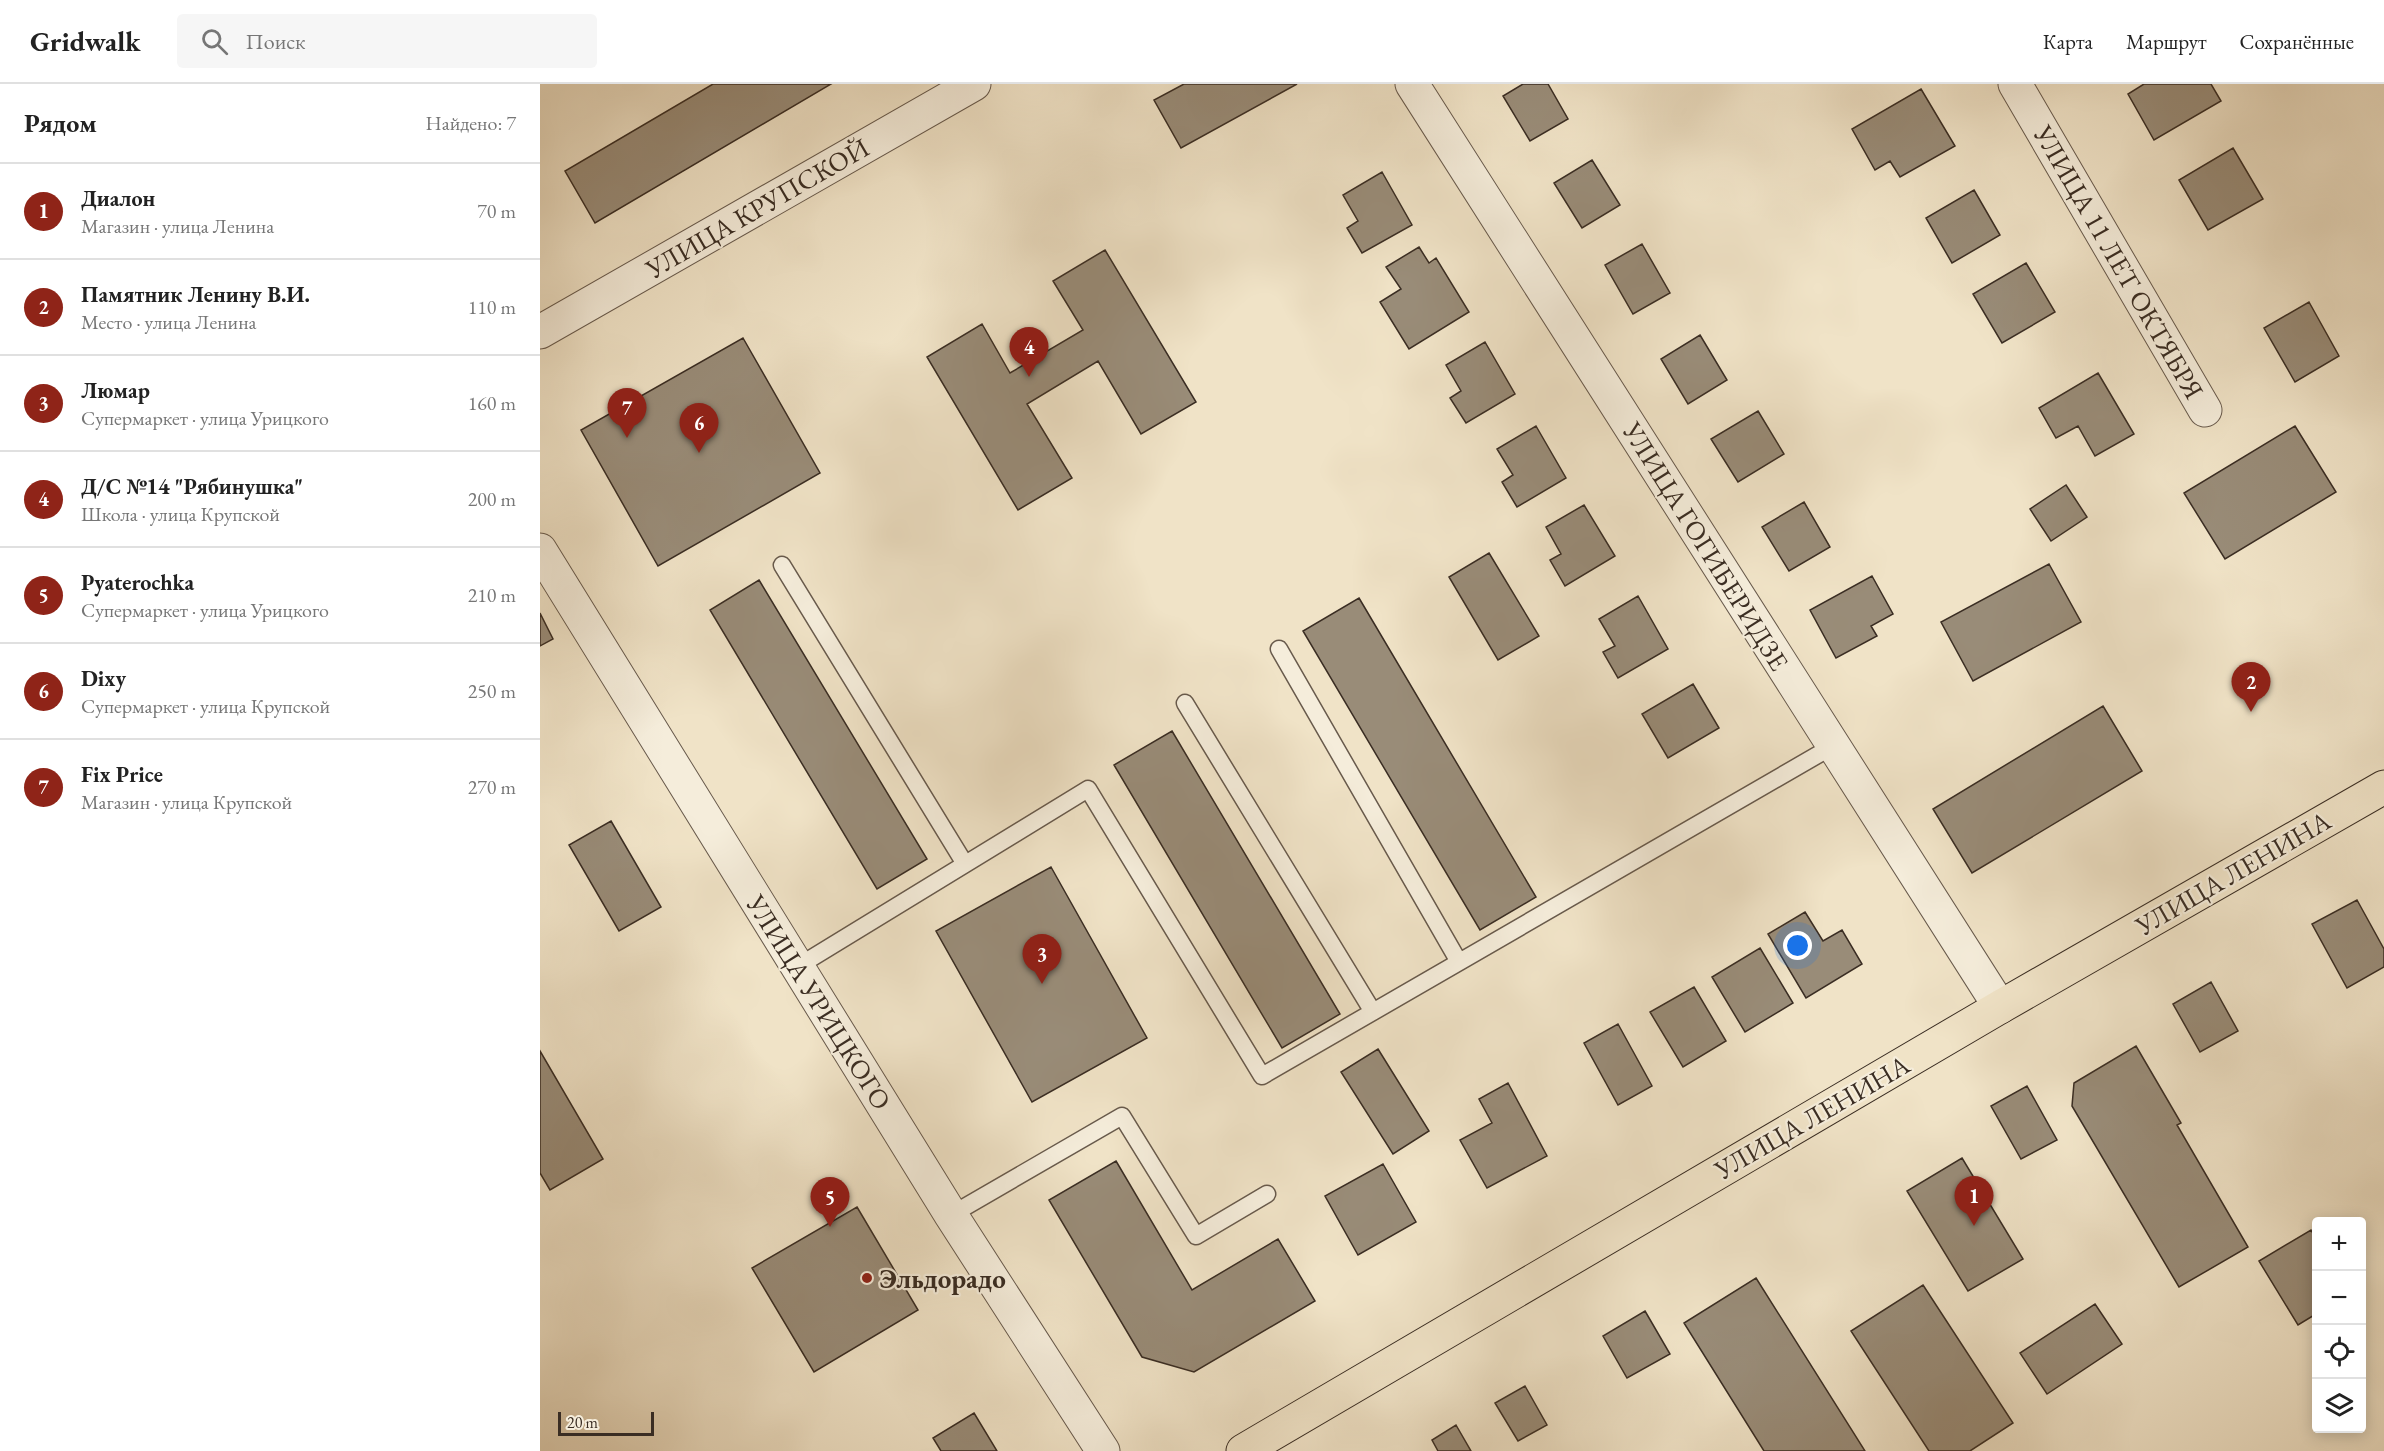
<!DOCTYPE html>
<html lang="ru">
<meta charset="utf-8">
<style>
:root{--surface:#fff;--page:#f6f6f6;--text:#222;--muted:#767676;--line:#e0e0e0;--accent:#8f2418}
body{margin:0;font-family:"EB Garamond",serif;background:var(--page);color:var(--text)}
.controls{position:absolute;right:18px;bottom:18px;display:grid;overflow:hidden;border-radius:6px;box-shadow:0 3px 15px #0003}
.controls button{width:54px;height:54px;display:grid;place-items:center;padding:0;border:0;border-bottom:2px solid var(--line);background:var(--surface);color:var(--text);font:30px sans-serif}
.scale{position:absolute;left:18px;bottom:15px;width:96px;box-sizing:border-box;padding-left:6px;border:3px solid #3a2d23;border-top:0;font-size:16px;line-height:21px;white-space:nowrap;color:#3a2d23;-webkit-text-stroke:4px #f5eddb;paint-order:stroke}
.you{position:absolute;left:1258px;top:862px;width:21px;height:21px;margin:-15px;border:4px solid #fff;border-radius:50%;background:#1a73e8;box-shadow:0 0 0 9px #1a73e833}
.badge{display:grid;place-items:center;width:39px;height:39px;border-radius:50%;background:var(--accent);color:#fff;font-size:20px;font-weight:700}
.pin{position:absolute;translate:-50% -50px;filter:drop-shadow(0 2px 3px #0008)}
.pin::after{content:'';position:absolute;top:32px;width:21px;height:18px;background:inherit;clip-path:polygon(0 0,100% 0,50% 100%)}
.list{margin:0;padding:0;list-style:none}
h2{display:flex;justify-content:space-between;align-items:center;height:78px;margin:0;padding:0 24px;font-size:26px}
h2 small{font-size:20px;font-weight:400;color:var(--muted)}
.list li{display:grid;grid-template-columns:39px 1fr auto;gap:18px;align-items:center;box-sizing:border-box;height:96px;padding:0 24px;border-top:2px solid var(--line)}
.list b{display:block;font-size:22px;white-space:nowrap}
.list p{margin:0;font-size:20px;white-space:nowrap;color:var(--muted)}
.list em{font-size:20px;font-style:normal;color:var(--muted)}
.icon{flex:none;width:33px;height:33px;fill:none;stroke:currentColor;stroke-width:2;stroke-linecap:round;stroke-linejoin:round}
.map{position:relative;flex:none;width:1844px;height:1367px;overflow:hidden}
header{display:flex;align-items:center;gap:36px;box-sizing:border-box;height:84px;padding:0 30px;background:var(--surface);border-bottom:2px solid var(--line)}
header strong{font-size:28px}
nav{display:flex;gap:33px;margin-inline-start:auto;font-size:21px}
.search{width:420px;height:54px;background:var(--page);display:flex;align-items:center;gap:15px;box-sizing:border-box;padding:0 21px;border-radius:6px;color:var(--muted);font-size:22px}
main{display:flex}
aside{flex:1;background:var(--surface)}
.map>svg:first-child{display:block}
.building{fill:#998c78;stroke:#3a2d23;stroke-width:1.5}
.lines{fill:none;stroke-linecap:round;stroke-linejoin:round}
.lane-casing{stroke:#685a4c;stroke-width:19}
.street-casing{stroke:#685a4c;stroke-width:35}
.primary-casing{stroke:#3a2d23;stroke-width:35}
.lane{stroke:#f5eddb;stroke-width:16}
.street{stroke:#f5eddb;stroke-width:33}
.primary{stroke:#f0e3c7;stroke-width:33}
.poi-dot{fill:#8f2418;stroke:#f5eddb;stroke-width:2}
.labels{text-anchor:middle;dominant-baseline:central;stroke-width:4.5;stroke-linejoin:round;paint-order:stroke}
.street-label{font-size:27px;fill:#3a2d23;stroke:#f5eddb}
.poi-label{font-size:27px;font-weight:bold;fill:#3a2d23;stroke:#f5eddb;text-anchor:start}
</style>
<header>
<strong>Gridwalk</strong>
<div class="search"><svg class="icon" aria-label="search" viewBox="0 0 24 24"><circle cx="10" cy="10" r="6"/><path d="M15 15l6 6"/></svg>Поиск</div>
<nav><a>Карта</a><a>Маршрут</a><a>Сохранённые</a></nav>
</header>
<main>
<aside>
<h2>Рядом<small>Найдено: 7</small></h2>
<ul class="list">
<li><span class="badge">1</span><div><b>Диалон</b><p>Магазин · улица Ленина</p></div><em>70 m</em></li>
<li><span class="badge">2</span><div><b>Памятник Ленину В.И.</b><p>Место · улица Ленина</p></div><em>110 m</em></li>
<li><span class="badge">3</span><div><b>Люмар</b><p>Супермаркет · улица Урицкого</p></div><em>160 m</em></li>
<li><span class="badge">4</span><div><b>Д/С №14 &quot;Рябинушка&quot;</b><p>Школа · улица Крупской</p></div><em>200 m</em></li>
<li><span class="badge">5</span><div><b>Pyaterochka</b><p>Супермаркет · улица Урицкого</p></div><em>210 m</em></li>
<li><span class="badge">6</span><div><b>Dixy</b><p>Супермаркет · улица Крупской</p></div><em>250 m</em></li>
<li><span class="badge">7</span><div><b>Fix Price</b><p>Магазин · улица Крупской</p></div><em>270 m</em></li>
</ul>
</aside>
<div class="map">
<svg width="1844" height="1367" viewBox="0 0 1844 1367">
<rect width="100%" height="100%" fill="#f0e3c7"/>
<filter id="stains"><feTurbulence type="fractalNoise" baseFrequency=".00333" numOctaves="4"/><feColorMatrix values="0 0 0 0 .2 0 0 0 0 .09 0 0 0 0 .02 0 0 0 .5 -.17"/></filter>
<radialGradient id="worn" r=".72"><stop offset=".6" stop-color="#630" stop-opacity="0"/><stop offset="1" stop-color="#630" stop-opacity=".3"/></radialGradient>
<path class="building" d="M173,0H291L55,139L25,87Z
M644,0H757L641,64L614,16Z
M983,0H1008L1028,35L990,57L963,12Z
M1604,0H1671L1681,17L1614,56L1588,10Z
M1381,5L1415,62L1360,93L1350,77L1335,86L1312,45Z
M1693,64L1723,115L1668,146L1639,96Z
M1052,76L1080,121L1042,144L1014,99Z
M842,88L872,141L822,169L807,144L818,137L803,111Z
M1434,106L1460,151L1412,179L1386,134Z
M1102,160L1130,209L1093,230L1065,181Z
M879,163L889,179L896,174L929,228L869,265L840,218L861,205L846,183Z
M565,166L656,318L601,350L558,277L487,320L532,394L478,426L387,273L442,240L470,289L543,246L513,197Z
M1486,179L1515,228L1462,259L1433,210Z
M1769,218L1799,272L1755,298L1724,244Z
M1160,251L1187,296L1148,320L1121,275Z
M203,254L280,389L118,482L41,346Z
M945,258L975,310L926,339L910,314L921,307L906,281Z
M1558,289L1594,350L1555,372L1538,342L1516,354L1499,324Z
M1218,327L1244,370L1198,398L1171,355Z
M996,342L1026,394L977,423L962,398L973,391L957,365Z
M1755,342L1796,408L1685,475L1644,409Z
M1526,401L1547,433L1511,457L1490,425Z
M1264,418L1290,463L1249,487L1222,443Z
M1044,421L1075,472L1025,502L1010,476L1021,470L1006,443Z
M949,469L999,552L958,576L909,493Z
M1509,480L1541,538L1433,597L1401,538Z
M1332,492L1353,530L1331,542L1337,552L1296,574L1270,526Z
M219,496L387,775L337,805L170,526Z
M1098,512L1128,565L1078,594L1063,568L1075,562L1059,535Z
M819,514L996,813L940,846L763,547Z
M0,529L13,555L0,562Z
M1153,600L1179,644L1128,674L1102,630Z
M1563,622L1602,687L1432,789L1393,725Z
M632,647L800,930L742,964L574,681Z
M71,737L121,823L79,847L29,761Z
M511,783L607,954L492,1018L396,847Z
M1817,816L1844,865V883L1807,904L1772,840Z
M1265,828L1283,857L1302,846L1322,880L1266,914L1228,850Z
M1220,864L1253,919L1205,948L1172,893Z
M1671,898L1698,947L1660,968L1633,920Z
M1154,903L1186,957L1143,983L1110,928Z
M1078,940L1112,1002L1078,1021L1044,959Z
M1596,962L1641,1039L1637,1041L1708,1163L1639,1203L1532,1022L1534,999Z
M838,965L889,1047L853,1070L801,988Z
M0,967L63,1075L10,1106L0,1089Z
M968,999L1007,1072L947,1104L920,1056L952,1039L939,1015Z
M1487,1002L1517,1056L1481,1075L1451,1022Z
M1422,1074L1483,1175L1428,1207L1367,1107Z
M576,1077L652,1206L738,1155L775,1217L654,1288L602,1273L509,1116Z
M843,1080L876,1138L818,1171L785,1112Z
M317,1123L378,1226L274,1288L212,1184Z
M1771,1146L1776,1155V1230L1758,1241L1719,1177Z
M1216,1194L1325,1367H1224L1144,1239Z
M1383,1201L1473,1339L1430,1367H1389L1311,1247Z
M1555,1220L1582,1260L1507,1310L1480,1269Z
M1105,1227L1130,1270L1087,1294L1063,1252Z
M985,1302L1007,1341L978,1357L955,1319Z
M434,1329L457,1367H401L393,1354Z
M916,1341L931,1367H898L892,1356Z"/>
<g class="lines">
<defs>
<path id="lane" d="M242,481L425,780
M739,565L919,878
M645,619L833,928
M257,883L548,705L722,992L1293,662
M411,1131L582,1032L656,1152L727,1110"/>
<path id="street" d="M872,0L1460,923
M1475,0L1665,326
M0,248L434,0
M0,466L411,1131L563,1367"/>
<path id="primary" d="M703,1367L1460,923L1844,703"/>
</defs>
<use href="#lane" class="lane-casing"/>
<use href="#street" class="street-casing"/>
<use href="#primary" class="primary-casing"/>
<use href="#lane" class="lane"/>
<use href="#street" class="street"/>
<use href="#primary" class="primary"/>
</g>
<circle class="poi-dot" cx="327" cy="1194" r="6"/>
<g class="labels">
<g class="street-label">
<text transform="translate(217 124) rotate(-30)">УЛИЦА КРУПСКОЙ</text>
<text transform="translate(1579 178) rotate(60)">УЛИЦА 11 ЛЕТ ОКТЯБРЯ</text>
<text transform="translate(1166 462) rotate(58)">УЛИЦА ГОГИБЕРИДЗЕ</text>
<text transform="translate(1693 789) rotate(-30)">УЛИЦА ЛЕНИНА</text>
<text transform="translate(279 918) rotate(58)">УЛИЦА УРИЦКОГО</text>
<text transform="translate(1272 1033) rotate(-30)">УЛИЦА ЛЕНИНА</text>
</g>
<g class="poi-label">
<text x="339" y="1194">Эльдорадо</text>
</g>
</g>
<rect width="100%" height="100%" filter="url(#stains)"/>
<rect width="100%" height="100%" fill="url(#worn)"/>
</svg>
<div class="controls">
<button>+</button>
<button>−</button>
<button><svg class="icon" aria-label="locate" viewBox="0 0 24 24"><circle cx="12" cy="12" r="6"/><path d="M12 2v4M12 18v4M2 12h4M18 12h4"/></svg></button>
<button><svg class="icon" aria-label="layers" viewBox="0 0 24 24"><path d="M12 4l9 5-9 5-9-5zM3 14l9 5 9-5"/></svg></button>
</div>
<div class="scale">20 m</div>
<div class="you"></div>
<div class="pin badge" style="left:1434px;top:1142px">1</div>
<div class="pin badge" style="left:1711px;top:628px">2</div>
<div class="pin badge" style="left:502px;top:900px">3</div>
<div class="pin badge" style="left:489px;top:293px">4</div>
<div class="pin badge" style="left:290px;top:1143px">5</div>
<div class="pin badge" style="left:159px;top:369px">6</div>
<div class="pin badge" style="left:87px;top:354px">7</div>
</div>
</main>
